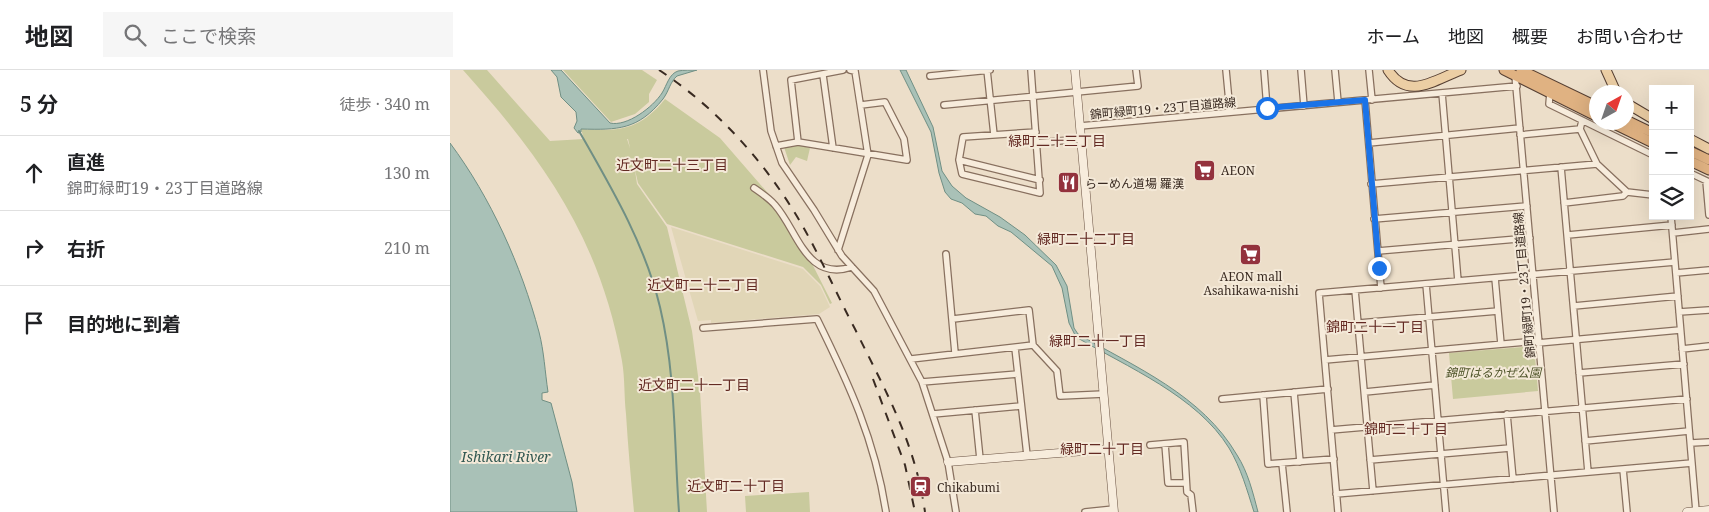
<!DOCTYPE html>
<html lang="ja">
<meta charset="utf-8">
<style>
:root{--surface:#fff;--page:#f6f6f6;--text:#202124;--muted:#757577;--line:#e0e0e0}
body{margin:0;font-family:"Noto Serif","Noto Sans JP",serif;background:var(--page);color:var(--text)}
.controls{position:absolute;right:15px;top:15px;display:grid;overflow:hidden;border-radius:0px;box-shadow:0 5px 20px #0002}
.controls button{width:45px;height:45px;display:grid;place-items:center;padding:0;border:0;border-bottom:1px solid var(--line);background:var(--surface);color:var(--text);font:25px sans-serif}
.compass{position:absolute;left:1139px;top:15px;width:45px;height:45px;border-radius:50%;background:var(--surface);box-shadow:0 5px 20px #0002;rotate:40deg}
.stop{position:absolute;width:15px;height:15px;margin:-11px;border:4px solid #1a73e8;border-radius:50%;background:#fff}
.stop.end{background:#1a73e8;border-color:#fff;box-shadow:0 1px 5px #0008}
.list{margin:0;padding:0;list-style:none}
h2{display:flex;justify-content:space-between;align-items:center;height:65px;margin:0;padding:0 20px;font-size:21px}
h2 small{font-size:16px;font-weight:400;color:var(--muted)}
.list li{display:grid;grid-template-columns:32px 1fr auto;gap:15px;align-items:center;box-sizing:border-box;height:75px;padding:0 20px;border-top:1px solid var(--line)}
.list b{display:block;font-size:19px;white-space:nowrap}
.list p{margin:0;font-size:16px;white-space:nowrap;color:var(--muted)}
.list em{font-size:16px;font-style:normal;color:var(--muted)}
.icon{flex:none;width:28px;height:28px;fill:none;stroke:currentColor;stroke-width:2;stroke-linecap:round;stroke-linejoin:round}
.map{position:relative;flex:none;width:1259px;height:442px;overflow:hidden}
header{display:flex;align-items:center;gap:30px;box-sizing:border-box;height:70px;padding:0 25px;background:var(--surface);border-bottom:1px solid var(--line)}
header strong{font-size:24px}
nav{display:flex;gap:28px;margin-inline-start:auto;font-size:18px}
.search{width:350px;height:45px;background:var(--page);display:flex;align-items:center;gap:12px;box-sizing:border-box;padding:0 18px;border-radius:0px;color:var(--muted);font-size:19px}
main{display:flex}
aside{flex:1;background:var(--surface)}
.map>svg:first-child{display:block}
.farmland{fill:#e1d6b7}
.green{fill:#c9ca9d}
.water{fill:#a9c1b7;stroke:#708f84}
.lines{fill:none;stroke-linecap:round;stroke-linejoin:round}
.stream{stroke:#708f84;stroke-width:2}
.minor-casing{stroke:#88705f;stroke-width:8}
.secondary-casing{stroke:#6a5242;stroke-width:9}
.primary-casing{stroke:#563f32;stroke-width:11}
.trunk-casing{stroke:#563f32;stroke-width:11}
.minor{stroke:#f7ecdc;stroke-width:5.5}
.secondary{stroke:#f7ecdc;stroke-width:8}
.primary{stroke:#eccea4;stroke-width:9}
.trunk{stroke:#e0b282;stroke-width:9}
.rail{stroke:#392a21;stroke-width:2;stroke-dasharray:9 9;stroke-linecap:butt}
.route{stroke:#1a73e8;stroke-width:6}
.labels{text-anchor:middle;dominant-baseline:central;stroke-width:4;stroke-linejoin:round;paint-order:stroke}
.street-label{font-size:12px;fill:#392a21;stroke:#f4e9d8}
.poi-label{font-size:12px;fill:#392a21;stroke:#f4e9d8;text-anchor:start}
.park-label{font-size:12px;font-style:italic;fill:#4e5429;stroke:#f4e9d8}
.neighbourhood-label{font-size:14px;fill:#632a23;stroke:#f4e9d8}
.water-label{font-size:14px;font-style:italic;fill:#315851;stroke:#f4e9d8}
</style>
<header>
<strong>地図</strong>
<div class="search"><svg class="icon" aria-label="search" viewBox="0 0 24 24"><circle cx="10" cy="10" r="6"/><path d="M15 15l6 6"/></svg>ここで検索</div>
<nav><a>ホーム</a><a>地図</a><a>概要</a><a>お問い合わせ</a></nav>
</header>
<main>
<aside>
<h2>5 分<small>徒歩 · 340 m</small></h2>
<ul class="list">
<li><svg class="icon" aria-label="ahead" viewBox="0 0 24 24"><path d="M12 20V5M6 11l6-6 6 6"/></svg><div><b>直進</b><p>錦町緑町19・23丁目道路線</p></div><em>130 m</em></li>
<li><svg class="icon" aria-label="right" viewBox="0 0 24 24"><path d="M7 20v-9h11M14 6l5 5-5 5"/></svg><div><b>右折</b></div><em>210 m</em></li>
<li><svg class="icon" aria-label="arrive" viewBox="0 0 24 24"><path d="M6 21V4h12l-3 4 3 4H6"/></svg><div><b>目的地に到着</b></div></li>
</ul>
</aside>
<div class="map">
<svg width="1259" height="442" viewBox="0 0 1259 442">
<rect width="100%" height="100%" fill="#ecdec9"/>
<path class="farmland" d="M221,157L353,199L370,216L380,237L369,244L261,253V250L248,251Z"/>
<path class="green" d="M13,0H37L100,71L134,69L131,59C169,62 190,60 215,29L270,68L323,129L349,168L382,233L380,234L371,215L353,197L217,154L188,113L178,69H169H177L183,87L187,114L217,157L242,261L250,321L257,442H184C181,409 178,377 176,344C174,326 175,308 172,291C150,169 94,90 13,0Z
M113,0H192L207,10L199,24V32L185,44L161,52Z
M348,75L360,78L357,91L346,87L340,95L334,77Z
M1084,276L1088,321L1003,329L999,283Z
M359,422L360,442H296L295,426Z"/>
<path class="water" d="M101,0H111L160,53C177,57 203,37 212,23C217,15 219,4 228,1C233,0 242,0 247,0L227,6C220,12 219,21 213,29C188,60 168,60 131,59V62L128,63L124,58L127,51L126,42L111,27L107,7Z
M450,0H456L483,57L492,101L502,116L516,128L550,147L575,165L606,195L617,216L624,258L628,264C685,297 752,325 787,385C798,402 803,423 808,442H804C797,420 791,398 779,378C747,326 677,297 626,267L619,253L612,218L602,196L561,162L548,156L536,146L525,144L512,133L501,129L495,122L489,103L481,62Z
M0,73C41,128 71,195 89,262C94,281 95,302 98,322L92,323V330L101,333L122,412L127,442H0Z"/>
<g class="lines">
<path class="stream" d="M129,61C161,117 195,174 210,237C226,305 224,374 229,442"/>
<defs>
<path id="minor" d="M313,0L321,61L332,93L364,140L392,186L424,221L472,312L498,392L506,442
M537,0L544,65
M776,0L780,42
M814,0L817,38
M851,0L854,36
M885,0L888,32
M919,0L922,30
M373,5L383,78
M1065,5L1104,442
M480,6L540,0
M992,23L1008,211
M1100,23L1099,34L1203,85
M915,30L931,218
M494,35L688,16L686,0
M1132,51L1130,59L1147,94L1177,122L1203,125
M630,56L1067,16
M586,62L513,67L509,90L590,110
M1070,65L1130,59
M348,72L341,10L393,0
M587,73L631,69
M919,73L1070,58
M326,76L348,72L457,90L454,69L435,32L411,35
M509,90L512,104L590,123L581,0
M1111,97L1138,402
M1240,103L1259,112
M1256,111L1259,145
M921,114L1147,94
M304,118C311,123 319,128 325,135C348,161 356,212 402,197
M1114,133L1173,126L1177,122
M1221,146L1246,441
M924,149L1077,136
M1223,163L1259,159
M1118,165L1222,155
M388,180L418,85L405,1L400,0
M928,181L1080,168
M496,184L505,283
M1226,203L1259,200
M1045,208L1051,274
M976,214L996,442
M905,220L923,421
M1124,236L1228,226
M1229,242L1259,240
M503,249L579,240L583,275L607,301L610,326L654,324
M909,253L1048,241
M253,258L367,249C399,314 425,370 436,442
M1088,273L1230,260
M565,278L577,385
M1232,279L1259,276
M461,289L583,275
M875,290L1088,271
M1129,303L1234,294
M472,312L568,304
M844,322L850,392
M915,322L985,315
M813,325L818,394L884,389
M772,329L878,319
M525,340L530,389
M483,344L571,336
M1057,344L1063,409
M881,360L1237,329
M1135,371L1239,361
M1241,373L1259,372
M715,374L718,413H736
M700,375L734,372L737,422L741,425L743,442
M920,390L1060,378
M832,393L837,442
M1173,399L1177,442
M886,424L1242,393
M635,442L664,439
M888,442L869,223L1225,192"/>
<path id="secondary" d="M625,0L664,442
M498,392L659,379
M1237,442L1259,440"/>
<path id="primary" d="M938,0C958,31 984,10 1011,0
M1156,0L1166,22
M1176,33L1203,49
M1240,69L1259,79"/>
<path id="trunk" d="M1054,0L1146,46
M1071,0L1146,36
M1176,50L1203,63
M1160,52L1203,73
M1240,81L1259,90
M1240,91L1259,100"/>
</defs>
<use href="#minor" class="minor-casing"/>
<use href="#secondary" class="secondary-casing"/>
<use href="#primary" class="primary-casing"/>
<use href="#trunk" class="trunk-casing"/>
<use href="#minor" class="minor"/>
<use href="#secondary" class="secondary"/>
<use href="#primary" class="primary"/>
<use href="#trunk" class="trunk"/>
<path class="rail" d="M209,0C267,38 317,94 352,155C371,188 387,225 405,259C436,322 465,372 475,442
M423,309L455,395L465,442"/>
</g>
<g class="lines">
<path class="route" d="M817,38L915,30L929,198"/>
</g>
<defs>
<symbol id="supermarket-square" viewBox="-11 -11 22 22"><rect x="-9" y="-9" width="18" height="18" rx="4" fill="#93323d" stroke="#f4e9d8"/><path d="M-6-5.5h2.5l.6 2H6L4.5 2H-2.5L-4.4-4H-6ZM-1.5 3.2a1.3 1.3 0 1 0 .1 0ZM3 3.2a1.3 1.3 0 1 0 .1 0Z" fill="#fff"/></symbol>
<symbol id="restaurant-square" viewBox="-11 -11 22 22"><rect x="-9" y="-9" width="18" height="18" rx="4" fill="#93323d" stroke="#f4e9d8"/><path d="M-5-6h1v4h1v-4h1v4h1v-4h1v5L-1.5 .5V6h-2V.5L-5-1ZM5-6V6H3V1.5H1.5Q1.5-4 5-6Z" fill="#fff"/></symbol>
<symbol id="station-square" viewBox="-11 -11 22 22"><rect x="-9" y="-9" width="18" height="18" rx="4" fill="#93323d" stroke="#f4e9d8"/><path d="M-3-6H3Q5-6 5-4V2Q5 4 3 4L4.5 6H3L1.5 4h-3L-3 6H-4.5L-3 4Q-5 4-5 2V-4Q-5-6-3-6ZM-3.5-4v3h7v-3ZM-3.5 1v1.5H-2V1ZM2 1v1.5H3.5V1Z" fill="#fff"/></symbol>
</defs>
<g fill-rule="evenodd">
<use href="#supermarket-square" x="742" y="88" width="25" height="25"/>
<use href="#restaurant-square" x="606" y="100" width="25" height="25"/>
<use href="#supermarket-square" x="788" y="172" width="25" height="25"/>
<use href="#station-square" x="458" y="404" width="25" height="25"/>
</g>
<g class="labels">
<g class="street-label">
<text transform="translate(713 38) rotate(-5)">錦町緑町19・23丁目道路線</text>
<text transform="translate(1074 215) rotate(-95)">錦町緑町19・23丁目道路線</text>
</g>
<g class="poi-label">
<text x="771" y="100">AEON</text>
<text x="635" y="113">らーめん道場 羅漢</text>
<text x="801" y="206" text-anchor="middle">AEON mall<tspan x="801" dy="14">Asahikawa-nishi</tspan></text>
<text x="487" y="417">Chikabumi</text>
</g>
<g class="park-label">
<text x="1043" y="302">錦町はるかぜ公園</text>
</g>
<g class="neighbourhood-label">
<text x="607" y="70">緑町二十三丁目</text>
<text x="222" y="94">近文町二十三丁目</text>
<text x="636" y="168">緑町二十二丁目</text>
<text x="253" y="214">近文町二十二丁目</text>
<text x="925" y="256">錦町二十一丁目</text>
<text x="648" y="270">緑町二十一丁目</text>
<text x="244" y="314">近文町二十一丁目</text>
<text x="956" y="358">錦町二十丁目</text>
<text x="652" y="378">緑町二十丁目</text>
<text x="286" y="415">近文町二十丁目</text>
</g>
<g class="water-label">
<text x="56" y="386">Ishikari River</text>
</g>
</g>
</svg>
<div class="controls">
<button>+</button>
<button>−</button>
<button><svg class="icon" aria-label="layers" viewBox="0 0 24 24"><path d="M12 4l9 5-9 5-9-5zM3 14l9 5 9-5"/></svg></button>
</div>
<svg class="compass" viewBox="-18 -18 36 36"><path d="M0-13l5 13h-10z" fill="#e53935"/><path d="M0 13l5-13h-10z" fill="#757577"/></svg>
<div class="stop" style="left:817px;top:38px"></div>
<div class="stop end" style="left:929px;top:198px"></div>
</div>
</main>
